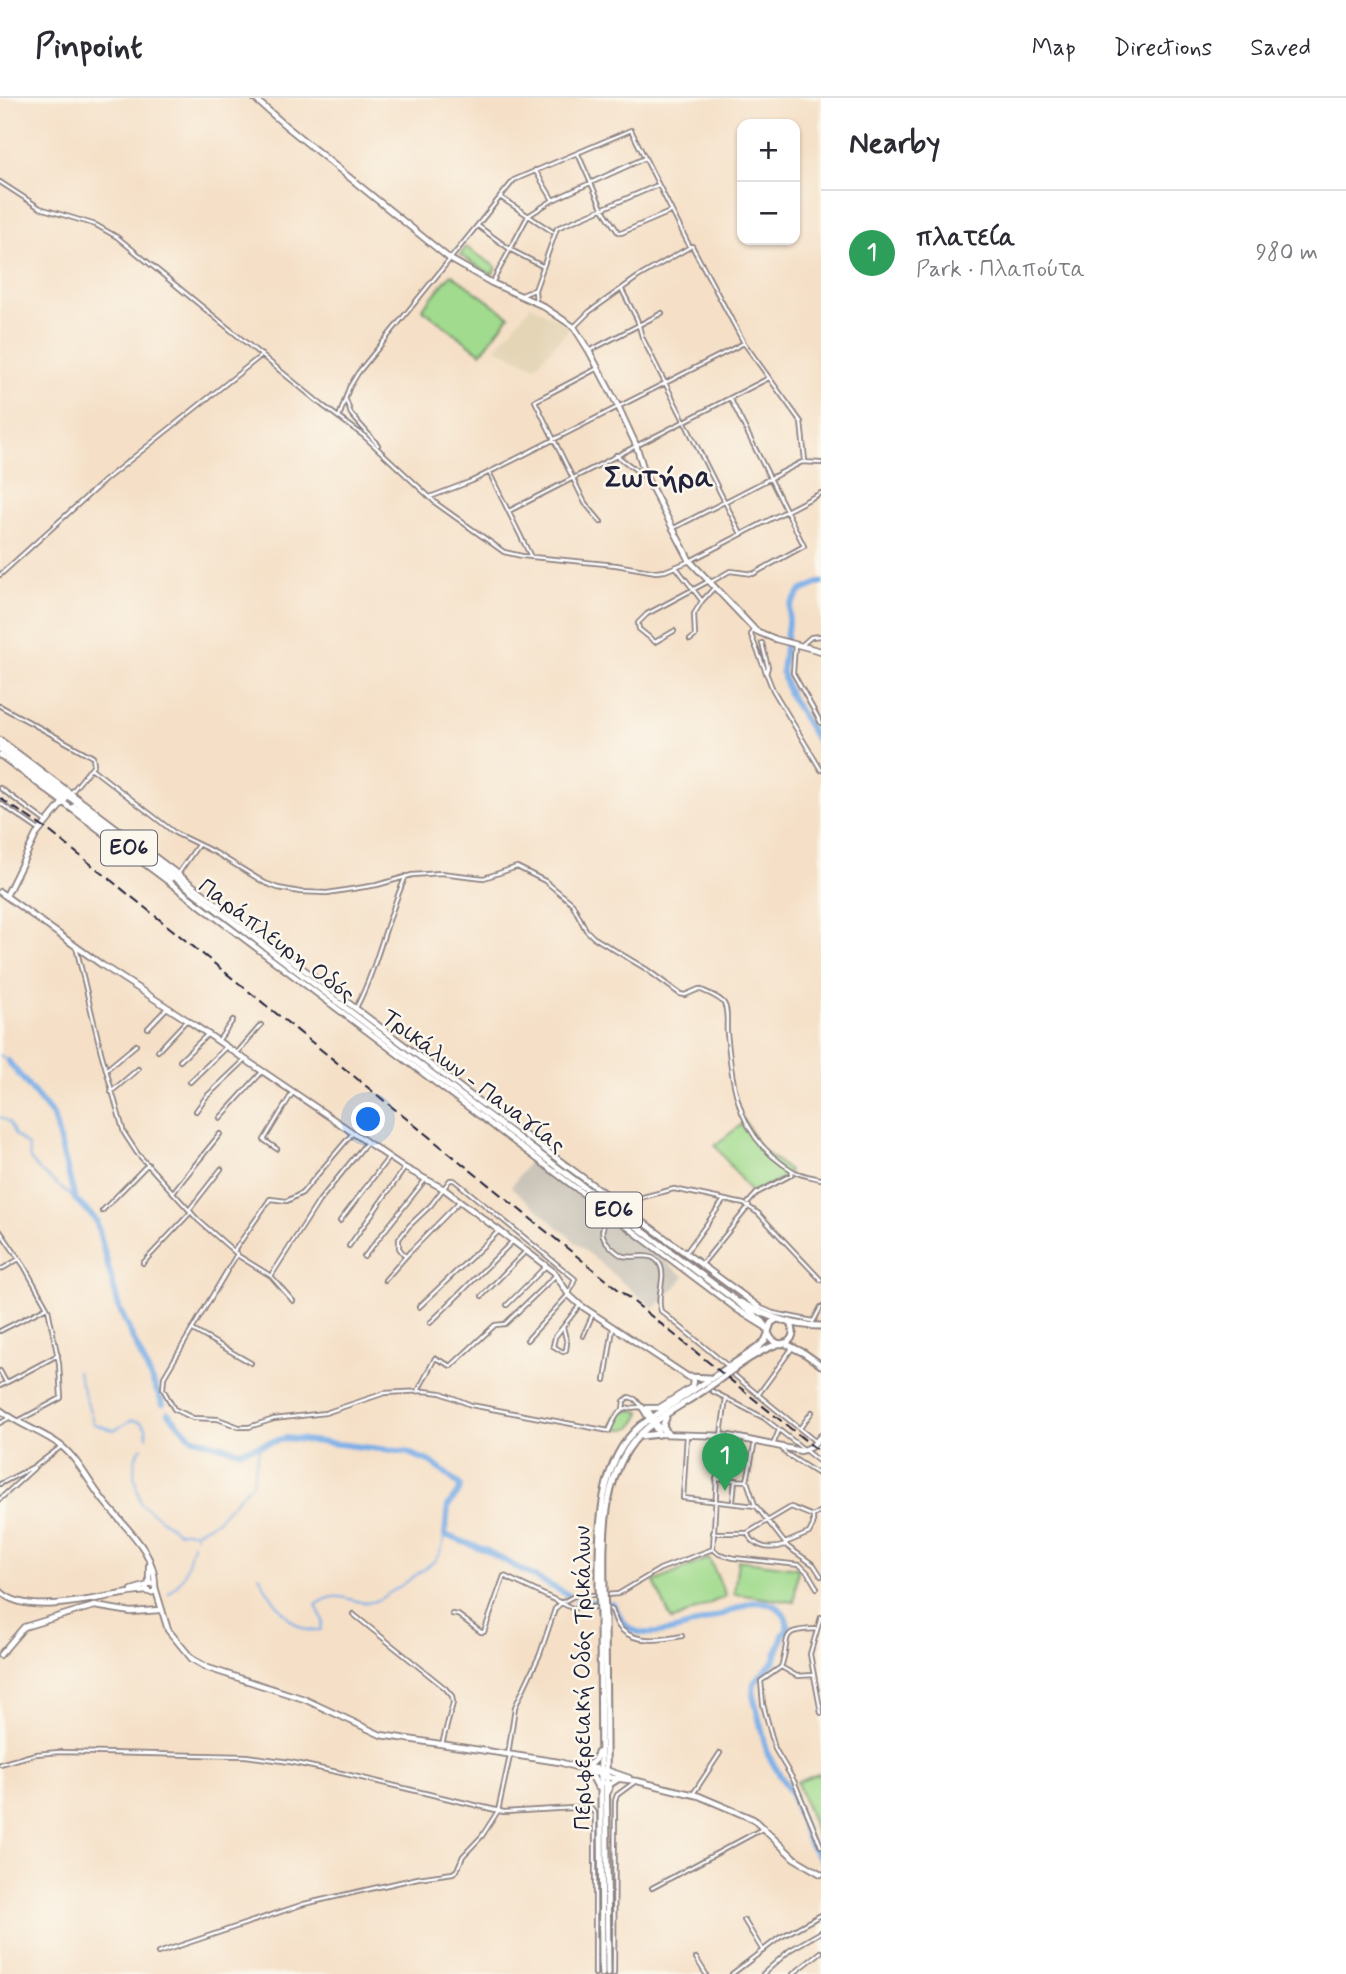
<!DOCTYPE html>
<meta charset="utf-8">
<style>
:root{--surface:#fff;--page:#f7f7f7;--text:#2b2b33;--muted:#7c7c81;--line:#e1e1e2;--accent:#c8321e}
body{margin:0;font-family:Mynerve,sans-serif;background:var(--page);color:var(--text)}
.controls{position:absolute;right:21px;top:21px;display:grid;overflow:hidden;border-radius:14px;box-shadow:0 2px 5px #0004}
.controls button{width:63px;height:63px;display:grid;place-items:center;padding:0;border:0;border-bottom:2px solid var(--line);background:var(--surface);color:var(--text);font:35px sans-serif}
.you{position:absolute;left:369px;top:1022px;width:24px;height:24px;margin:-18px;border:5px solid #fff;border-radius:50%;background:#1a73e8;box-shadow:0 0 0 10px #1a73e833}
.badge{display:grid;place-items:center;width:46px;height:46px;border-radius:50%;background:var(--accent);color:#fff;font-size:23px;font-weight:700}
.pin{position:absolute;translate:-50% -58px;filter:drop-shadow(0 2px 4px #0008)}
.pin::after{content:'';position:absolute;top:37px;width:24px;height:21px;background:inherit;clip-path:polygon(0 0,100% 0,50% 100%)}
.list{margin:0;padding:0;list-style:none}
h2{display:flex;justify-content:space-between;align-items:center;height:91px;margin:0;padding:0 28px;font-size:30px}
h2 small{font-size:23px;font-weight:400;color:var(--muted)}
.list li{display:grid;grid-template-columns:46px 1fr auto;gap:21px;align-items:center;box-sizing:border-box;height:126px;padding:0 28px;border-top:2px solid var(--line)}
.list b{display:block;font-size:26px;white-space:nowrap}
.list p{margin:0;font-size:23px;white-space:nowrap;color:var(--muted)}
.list em{font-size:23px;font-style:normal;color:var(--muted)}
.map{position:relative;flex:none;width:821px;height:1876px;overflow:hidden}
header{display:flex;align-items:center;gap:42px;box-sizing:border-box;height:98px;padding:0 35px;background:var(--surface);border-bottom:2px solid var(--line)}
header strong{font-size:33px}
nav{display:flex;gap:38px;margin-inline-start:auto;font-size:24px}
main{display:flex}
aside{flex:1;background:var(--surface)}
.map>svg:first-child{display:block}
.built{fill:#e4d5b7}
.industrial{fill:#c9c3b8}
.green{fill:#a1db8e;stroke:#627e64;stroke-width:2}
.lines{fill:none;stroke-linecap:round;stroke-linejoin:round}
.stream{stroke:#7aaee7;stroke-width:2}
.river{stroke:#7aaee7;stroke-width:6}
.street-casing{stroke:#8c8181;stroke-width:6}
.secondary-casing{stroke:#8c8181;stroke-width:8}
.primary-casing{stroke:#8c8181;stroke-width:9}
.street{stroke:#fff;stroke-width:2.5}
.secondary{stroke:#fff;stroke-width:4.5}
.primary{stroke:#fff;stroke-width:5}
.rail{stroke:#22223b;stroke-width:2;stroke-dasharray:10 5;stroke-linecap:butt}
.primary-bridge-casing{stroke:#8c8181;stroke-width:9;stroke-linecap:butt}
.primary-bridge{stroke:#fff;stroke-width:5}
.labels{text-anchor:middle;dominant-baseline:central;stroke-width:5;stroke-linejoin:round;paint-order:stroke}
.shield{fill:#fbf7ec;stroke:#636270;stroke-width:2}
.shield-label{font-size:21px;font-weight:bold;fill:#22223b}
.street-label{font-size:23px;fill:#22223b;stroke:#fbf7ec}
.district-label{font-size:30px;font-weight:bold;fill:#22223b;stroke:#fbf7ec}
</style>
<header>
<strong>Pinpoint</strong>
<nav><a>Map</a><a>Directions</a><a>Saved</a></nav>
</header>
<main>
<div class="map">
<svg width="821" height="1876" viewBox="0 0 821 1876">
<rect width="100%" height="100%" fill="#fbf7ec"/>
<filter id="ink" filterUnits="userSpaceOnUse"><feTurbulence type="fractalNoise" baseFrequency=".0143" numOctaves="2"/><feDisplacementMap in="SourceGraphic" scale="14" xChannelSelector="R" yChannelSelector="G"/><feConvolveMatrix kernelMatrix="1 2 1 2 8 2 1 2 1" color-interpolation-filters="sRGB"/></filter>
<filter id="wash" filterUnits="userSpaceOnUse"><feTurbulence type="fractalNoise" baseFrequency=".00686" numOctaves="4" result="noise"/><feDisplacementMap in="SourceGraphic" scale="28" xChannelSelector="R" yChannelSelector="G"/><feGaussianBlur stdDeviation="1.57" result="paint"/><feColorMatrix in="noise" values="0 0 0 0 0 0 0 0 0 0 0 0 0 0 0 0 0 1.4 0 .05"/><feComposite in="paint" operator="in"/></filter>
<g filter="url(#wash)">
<rect width="100%" height="100%" fill="#f5e0c7"/>
<path class="built" d="M531,207L570,229L535,269L496,250Z"/>
<path class="industrial" d="M529,1063L600,1112L685,1179L654,1211L511,1089Z"/>
<path class="green" d="M466,149L496,169L492,177L460,157Z
M451,176L509,218L481,255L422,211Z
M745,1024L759,1049L789,1073L787,1078L752,1096L715,1047Z
M631,1312L641,1314C635,1332 627,1332 611,1331L617,1316Z
M709,1460L726,1498L672,1523L654,1484Z
M738,1462L798,1470L794,1504L734,1496Z
M821,1675V1736L817,1737L797,1684Z"/>
<g class="lines">
<path class="stream" d="M0,957L8,963
M0,1019L9,1024L15,1037L28,1048L30,1061L38,1071L75,1101
M77,1273L94,1326L114,1332L132,1322L141,1324L146,1330L147,1339
M142,1349C128,1365 136,1387 141,1406L178,1434H196
M195,1439L196,1434L216,1423L252,1385L260,1347
M259,1477C267,1495 286,1522 304,1531C309,1533 316,1532 321,1532L323,1522L316,1507C342,1488 351,1508 372,1504C380,1503 429,1469 435,1462C441,1455 444,1445 445,1437
M168,1496C185,1483 188,1466 193,1446"/>
<path class="river" d="M821,484L801,493L790,508L782,574L789,596L821,649
M8,963L53,1018L75,1101L96,1122L119,1210L163,1306
M168,1315L191,1339L239,1353L286,1340L406,1354L431,1364L460,1387L459,1393L448,1408L445,1437L485,1452L568,1497
M577,1503L613,1506C618,1514 621,1523 628,1529C651,1549 725,1515 750,1505C768,1502 790,1510 787,1532L783,1537L774,1563L754,1585L753,1597L768,1657L790,1694L809,1745L821,1761"/>
</g>
</g>
<g filter="url(#ink)">
<g class="lines">
<defs>
<path id="street" d="M578,56L602,110L618,134L621,135L670,114
M535,72L553,102
M0,84L40,110L96,127L117,139L322,307L364,338L437,406L504,454L522,458L616,467L656,474L665,473L690,463L821,395
M500,99L553,134
M478,128L511,152L542,168
M692,148L744,245L801,324L805,363
M492,185L528,118L553,102L645,60
M622,192L637,221L642,239L741,436
M522,197L534,192
M536,205L535,192L557,130L658,87
M589,253L662,215
M598,270L535,303L585,405L601,424
M346,302L351,316L378,347
M339,319L349,290L358,275L514,82L631,32L690,149L638,179L589,214L574,229
M616,357L644,378
M489,374L531,459
M430,399L472,383L744,245
M509,413L769,280
M672,431L802,364L821,365
M676,469L702,503L694,516L695,538L690,542
M0,477L105,382L262,257
M711,484L730,473L753,476L804,448L730,300
M702,503L714,490
M753,530L751,537L773,592L821,672
M674,533L655,544L639,531L638,525L647,516L709,483
M762,545L768,569L766,576
M795,546L793,575L821,625
M803,546L811,539L821,538
M0,608L93,659L94,666L71,695
M91,670L175,735L216,755L265,785L278,790L300,794L327,795L377,787L412,777L441,775L484,780L517,769L545,783L572,805L586,832L593,839L646,871L680,896L685,897L699,891C706,894 717,898 723,904C729,911 726,926 727,935C733,994 739,1043 795,1074C803,1078 813,1079 821,1081
M0,690L45,723
M0,705L39,732
M178,776L198,747
M76,849L101,954L124,1035L137,1055L198,1122L237,1156L164,1279L163,1291L174,1311L193,1320L218,1321L239,1329H249L274,1321L325,1315L385,1295L424,1293L441,1295L471,1307L609,1333C617,1314 619,1310 641,1309
M356,910C378,868 386,821 406,778
M148,930L167,910
M218,943L233,922
M158,953L187,922
M236,956L261,927
M180,963L208,936
M107,971L136,947
M190,984L226,949
M111,994L138,971
M196,1013L206,999L244,963
M220,1020L262,974
M277,1051L264,1042L293,994
M174,1093L220,1036
M748,1105L757,1095L791,1077L792,1073
M624,1111L643,1099L674,1091L744,1106L758,1115L821,1182
M189,1112L221,1071
M102,1113L148,1066
M612,1117C601,1128 598,1136 610,1148C614,1152 618,1156 623,1158C636,1161 650,1153 659,1165C668,1178 655,1198 661,1213L729,1269
M340,1123L389,1059
M0,1133L24,1168L48,1211L59,1265L61,1300L18,1323
M349,1148L405,1070
M234,1153L270,1101L287,1103L302,1095L352,1036
M685,1156L724,1102
M237,1157L271,1178L293,1203
M405,1158L399,1150V1141L409,1128L431,1107L450,1082H454L575,1181L569,1196L527,1242
M364,1159L425,1082
M143,1165L191,1114
M703,1165L749,1108
M0,1172L19,1161
M271,1178L319,1103L367,1044
M385,1182L408,1156L460,1103
M482,1198L526,1153
M507,1207L546,1168
M419,1209L500,1132
M759,1209L773,1215L813,1223
M813,1224L821,1209
M430,1225L512,1144
M563,1229L567,1245L566,1252L563,1254L553,1248L555,1239L580,1207
M193,1232L251,1265
M0,1233L47,1209
M583,1238L593,1216
M0,1273L6,1284
M734,1277L816,1344
M605,1282L613,1230
M0,1288L58,1257
M418,1293L435,1260L451,1268L495,1227L505,1226L556,1177
M712,1293L764,1320L821,1365
M758,1297L793,1249
M726,1300L718,1359L713,1451L719,1456L734,1460L800,1467L808,1475L817,1490
M623,1311L624,1303L629,1299L635,1301L642,1309
M0,1325L9,1320
M800,1330L812,1314
M687,1337L683,1400L756,1408L788,1449L814,1467L821,1478
M773,1347L779,1332
M782,1350L785,1355L821,1378
M716,1381L747,1383
M0,1386L37,1367L62,1348
M0,1401L34,1370
M733,1403L735,1382
M755,1407L747,1383L755,1343
M713,1435H747L791,1409L813,1418L821,1413
M747,1435C756,1451 770,1452 786,1447
M785,1445L809,1435L813,1427V1418
M605,1497L618,1496L660,1471L713,1451
M604,1509L612,1512C614,1517 615,1523 618,1527C631,1547 663,1542 682,1538
M353,1516L445,1590L452,1598L453,1605L442,1646
M452,1516L458,1517L481,1534H484L504,1478L572,1510L597,1509
M821,1519L810,1556L821,1615
M817,1531C776,1532 792,1539 781,1569L761,1583L763,1606L775,1651L794,1683L821,1748
M781,1569L797,1578L814,1577
M508,1657L515,1609L540,1556L555,1511L561,1505L576,1497H599
M0,1666L36,1656L59,1654L246,1658L290,1664L337,1674L504,1714L590,1709L595,1716V1876
M693,1696L720,1655
M652,1790L764,1730
M744,1822L763,1853
M158,1855L304,1806L418,1780L453,1775L457,1772L463,1758L482,1738L498,1713L510,1658
M696,1860L706,1876
M614,1876L615,1703L617,1697L636,1683
M732,1876L779,1840L821,1817
M763,1876L790,1852L821,1834
M793,1876L821,1854"/>
<path id="secondary" d="M254,0L286,28L450,161L492,185L541,207L574,229L589,253L618,308L636,347L646,379L690,463L756,533L775,541L821,553
M0,642L473,999L759,1209L757,1212
M0,657L738,1212L767,1230
M0,794L102,867L187,922L405,1070L444,1091L554,1174L569,1197L580,1207L693,1282L692,1289L659,1310H647
M6,798L36,737L70,696
M642,1309L659,1336L729,1338L801,1353L811,1349L821,1338
M647,1311L658,1328L668,1336
M0,1312C19,1327 41,1333 60,1347C77,1360 87,1381 100,1398C119,1425 156,1451 155,1488
M149,1468V1486
M146.5 1490a4.5 4.5 0 1 1 9 0a4.5 4.5 0 1 1-9 0Z
M155,1489L168,1532L192,1561L208,1570L304,1601L381,1637L559,1664L612,1680L637,1683L699,1698L753,1721L794,1760L821,1776
M132,1492L148,1487
M0,1493C29,1523 109,1494 149,1493
M0,1557L24,1529L80,1512L95,1508L131,1514L160,1512
M573,1667L606,1672L629,1680"/>
<path id="primary" d="M0,646L411,960L731,1199L763,1224L768,1232
M0,651L64,701
M74,709L171,780
M740,1204C766,1218 791,1228 821,1228
M777,1221L771,1225L768,1234C775,1256 802,1244 790,1224
M784,1245L804,1255L821,1267
M690,1279L709,1280
M666,1320L663,1327L667,1335
M641,1338L659,1336
M599,1490C599,1437 596,1365 641,1327L757,1250L765,1243L768,1236
M604,1490C603,1437 602,1367 647,1330C665,1315 687,1304 706,1291C728,1276 752,1255 778,1246
M600,1517L602,1876
M605,1518L608,1876
M587,1668L594,1663L598,1655
M590,1674L598,1689
M608,1693L610,1686L618,1681"/>
</defs>
<use href="#street" class="street-casing"/>
<use href="#secondary" class="secondary-casing"/>
<use href="#primary" class="primary-casing"/>
<use href="#street" class="street"/>
<use href="#secondary" class="secondary"/>
<use href="#primary" class="primary"/>
<path class="rail" d="M0,700L49,733L102,775L821,1355"/>
<defs>
<path id="primary-bridge" d="M599,1490L600,1517
M604,1490L605,1518"/>
</defs>
<use href="#primary-bridge" class="primary-bridge-casing"/>
<use href="#primary-bridge" class="primary-bridge"/>
</g>
</g>
<g class="labels">
<g class="shield">
<rect x="101" y="732.5" width="56" height="35" rx="5"/>
<rect x="586" y="1094.5" width="56" height="35" rx="5"/>
</g>
<g class="shield-label">
<text x="129" y="750">ΕΟ6</text>
<text x="614" y="1112">ΕΟ6</text>
</g>
<g class="street-label">
<text transform="translate(276 843) rotate(37)">Παράπλευρη Οδός</text>
<text transform="translate(473 984) rotate(37)">Τρικάλων - Παναγίας</text>
<text transform="translate(584 1580) rotate(-90)">Περιφερειακή Οδός Τρικάλων</text>
</g>
<g class="district-label">
<text x="659" y="380">Σωτήρα</text>
</g>
</g>
</svg>
<div class="controls">
<button>+</button>
<button>−</button>
</div>
<div class="you"></div>
<div class="pin badge" style="left:725px;top:1393px;background:#2e9e5b">1</div>
</div>
<aside>
<h2>Nearby<small></small></h2>
<ul class="list">
<li><span class="badge" style="background:#2e9e5b">1</span><div><b>πλατεία</b><p>Park · Πλαπούτα</p></div><em>980 m</em></li>
</ul>
</aside>
</main>
